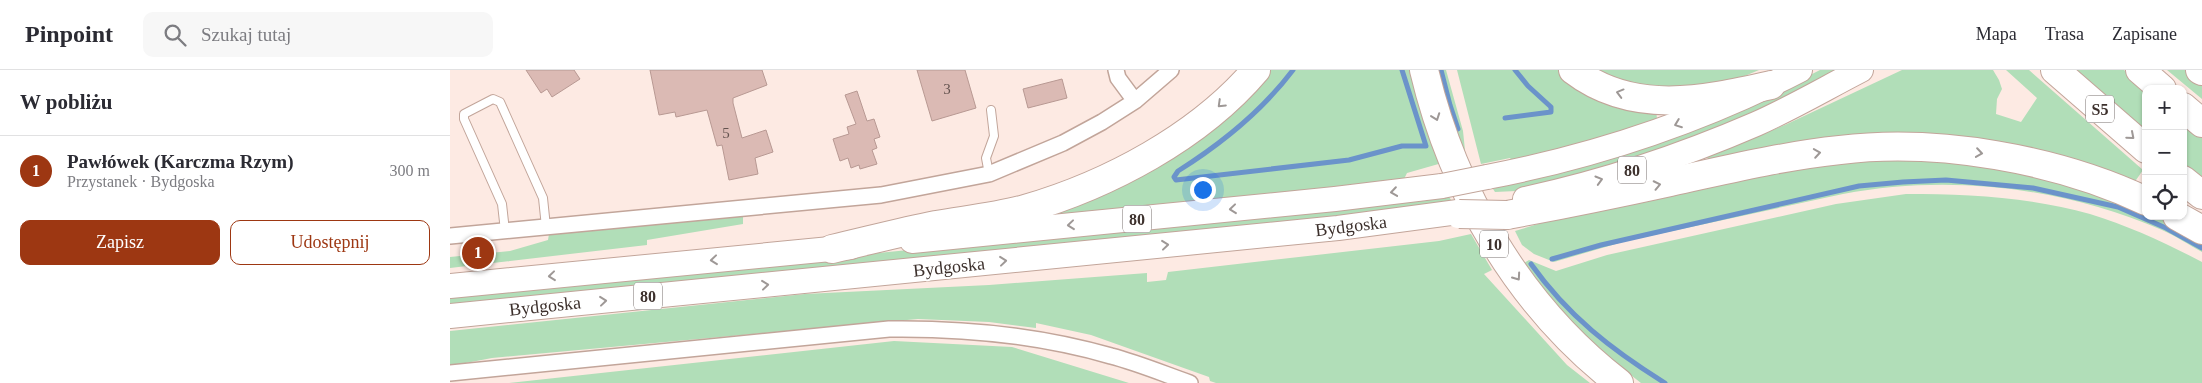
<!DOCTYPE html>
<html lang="pl">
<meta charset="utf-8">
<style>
:root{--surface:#fff;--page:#f7f7f7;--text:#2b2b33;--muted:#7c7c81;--line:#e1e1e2;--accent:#9d3712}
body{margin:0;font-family:Georgia,serif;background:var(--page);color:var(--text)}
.controls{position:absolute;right:15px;top:15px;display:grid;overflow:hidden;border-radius:10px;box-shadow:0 1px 4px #0004}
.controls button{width:45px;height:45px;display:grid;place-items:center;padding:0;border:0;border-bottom:1px solid var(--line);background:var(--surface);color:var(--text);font:25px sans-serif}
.you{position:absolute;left:752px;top:119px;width:18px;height:18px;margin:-12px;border:4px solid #fff;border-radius:50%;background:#1a73e8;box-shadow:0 0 0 8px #1a73e833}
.badge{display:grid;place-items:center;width:32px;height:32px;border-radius:50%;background:var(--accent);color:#fff;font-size:16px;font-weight:700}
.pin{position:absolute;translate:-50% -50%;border:2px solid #fff;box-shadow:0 1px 5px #0006}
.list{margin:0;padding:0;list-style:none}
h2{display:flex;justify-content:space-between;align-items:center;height:65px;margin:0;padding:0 20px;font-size:21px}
h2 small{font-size:16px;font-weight:400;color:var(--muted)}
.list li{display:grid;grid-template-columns:32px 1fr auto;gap:15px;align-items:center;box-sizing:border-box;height:70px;padding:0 20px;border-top:1px solid var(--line)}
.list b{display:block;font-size:19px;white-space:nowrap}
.list p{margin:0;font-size:16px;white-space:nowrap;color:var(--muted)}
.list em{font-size:16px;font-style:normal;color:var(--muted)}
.actions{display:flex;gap:10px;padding:15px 20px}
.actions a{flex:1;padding:11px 0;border:1px solid var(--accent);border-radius:10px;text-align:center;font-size:18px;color:var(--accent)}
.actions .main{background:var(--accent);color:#fff}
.icon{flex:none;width:28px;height:28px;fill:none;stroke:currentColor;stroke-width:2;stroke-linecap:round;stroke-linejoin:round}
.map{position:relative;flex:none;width:1752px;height:313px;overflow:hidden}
header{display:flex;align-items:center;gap:30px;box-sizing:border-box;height:70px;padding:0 25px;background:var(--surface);border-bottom:1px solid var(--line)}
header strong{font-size:24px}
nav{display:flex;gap:28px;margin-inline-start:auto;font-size:18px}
.search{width:350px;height:45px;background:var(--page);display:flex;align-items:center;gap:12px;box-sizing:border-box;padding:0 18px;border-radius:10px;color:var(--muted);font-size:19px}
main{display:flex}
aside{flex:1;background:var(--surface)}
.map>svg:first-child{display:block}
.green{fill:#b1deb8}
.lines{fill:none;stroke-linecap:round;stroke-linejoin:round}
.stream{stroke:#6b93ca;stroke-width:5}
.building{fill:#dbbab4;stroke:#b89993}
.lane-casing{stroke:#c2a59a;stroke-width:10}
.street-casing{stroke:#c2a59a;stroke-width:18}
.primary-casing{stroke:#c2a59a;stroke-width:26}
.highway-casing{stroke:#c2a59a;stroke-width:30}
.lane{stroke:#fff;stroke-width:8}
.street{stroke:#fff;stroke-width:15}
.primary{stroke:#fff;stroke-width:24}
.highway{stroke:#fff;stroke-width:28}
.primary-bridge-casing{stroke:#c2a59a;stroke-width:26;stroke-linecap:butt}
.highway-bridge-casing{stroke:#c2a59a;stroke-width:30;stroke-linecap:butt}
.primary-bridge{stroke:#fff;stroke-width:24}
.highway-bridge{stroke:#fff;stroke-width:28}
.oneway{stroke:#9e9896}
.labels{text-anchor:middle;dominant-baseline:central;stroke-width:4;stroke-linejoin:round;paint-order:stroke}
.number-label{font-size:15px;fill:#64534f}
.shield{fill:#fff;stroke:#776f6c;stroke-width:1}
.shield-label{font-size:16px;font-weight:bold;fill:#3d312d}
.street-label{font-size:18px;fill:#3d312d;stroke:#fff}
</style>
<header>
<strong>Pinpoint</strong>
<div class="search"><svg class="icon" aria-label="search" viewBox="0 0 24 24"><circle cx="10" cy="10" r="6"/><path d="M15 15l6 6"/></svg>Szukaj tutaj</div>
<nav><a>Mapa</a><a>Trasa</a><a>Zapisane</a></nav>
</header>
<main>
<aside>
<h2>W pobliżu<small></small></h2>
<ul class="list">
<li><span class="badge">1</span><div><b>Pawłówek (Karczma Rzym)</b><p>Przystanek · Bydgoska</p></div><em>300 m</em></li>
</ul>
<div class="actions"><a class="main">Zapisz</a><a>Udostępnij</a></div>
</aside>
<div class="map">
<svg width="1752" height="313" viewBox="0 0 1752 313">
<rect width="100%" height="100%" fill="#fdeae3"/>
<path class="green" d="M821,0H962L992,93L957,103L954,109L910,115L569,149L801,21Z
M987,0H996L1013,61L1016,90Z
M1007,0H1110L1206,39L1207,49L1149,68L1062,91L1060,88L1031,94Z
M1144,0H1309L1290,8L1256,17L1191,18Z
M1370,0H1392L1342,26L1249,67L1131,105L1066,121L1045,122L1043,119L1325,23Z
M1452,0H1543L1549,10L1552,19L1547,29L1546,44L1571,52L1587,28L1556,0H1579L1693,100L1684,113L1597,85L1259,91L1257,87L1337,54Z
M1624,0H1674L1696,19V62Z
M1717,0H1741L1752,9V29Z
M1733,51L1752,65V109L1733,93Z
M1451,85L1579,101L1696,140V146C1718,146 1733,156 1752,167V182C1739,175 1726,166 1712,160C1612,117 1500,104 1393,124L1176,171L1104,192L1084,184L1072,175L1065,161L1153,134L1250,112Z
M1456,124C1517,124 1580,127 1640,144C1679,156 1716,173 1752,192V313H1191C1146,279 1107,240 1074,193L1079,190L1106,201L1157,185L1386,134Z
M999,127L1002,131L879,149L0,236V225Z
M293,146V154L197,170V175L0,198V187L60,181L98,170L99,164Z
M1021,164L1042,200L1034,204L1117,295L1140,313H766L760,311L759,307L641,265L586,253V258L539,252L468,249L42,288L0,296V261L355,224L539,215L697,203V212L716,210L718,202L989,171Z
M444,271L562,277L679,313H59Z"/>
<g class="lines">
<path class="stream" d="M843,0C812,41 771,74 728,101L724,107L726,110L899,90L952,76H976L952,0
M991,0L1000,35L1008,59
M1055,48L1101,42V37L1078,16L1065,0
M1102,189L1151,175L1409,116L1453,112L1496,110L1583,118L1668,137L1716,158L1752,178
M1081,194C1118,246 1162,280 1215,313"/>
</g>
<path class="building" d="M76,0H124L130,9L102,27L97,19L91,23Z
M200,0H312L317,15L283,28V33L292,68L316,60L323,82L305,88L308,104L279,110L272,75L267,76L257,40L226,47L225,42L209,45Z
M467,0H515L526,38L482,51Z
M612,9L617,28L578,38L573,19Z
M407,21L417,51L424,49L430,67L424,69L427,78L422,80L427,94L410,99L409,95L401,98L398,88L390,91L383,69L399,64L397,57L406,54L395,25Z"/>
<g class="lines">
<defs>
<path id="lane" d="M539,104L536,88L544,66L541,40
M55,161L52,134L14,49V44L43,29L50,32L93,128L96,157"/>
<path id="street" d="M666,0L668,8L685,31
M0,166L431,125L539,104L613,73L652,52L685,31L721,0
M0,303L439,259C514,258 588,265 661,286C688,293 714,304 740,313"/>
<path id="primary" d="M1037,107C1146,86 1251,51 1350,0
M1075,129C1154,112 1232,86 1306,54C1342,38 1376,18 1411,0
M462,171L885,129L992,116
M0,216L401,177
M0,246L888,158L1008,142"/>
<path id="highway" d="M974,0C1003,122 1069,236 1169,313
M1123,0C1183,46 1254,30 1321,15
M1605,0L1696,79
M1690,0L1712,19
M1750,0L1752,1
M1733,37L1752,53
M1733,110L1752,125
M1057,145C1111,135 1165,124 1220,112C1276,100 1332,86 1390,80C1488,68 1607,89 1696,131
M1727,146L1752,160
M382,179C417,171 451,162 486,155C515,150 546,147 575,139C658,115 749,67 806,0"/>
</defs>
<use href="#lane" class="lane-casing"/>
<use href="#street" class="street-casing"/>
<use href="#primary" class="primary-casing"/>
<use href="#highway" class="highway-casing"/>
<use href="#lane" class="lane"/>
<use href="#street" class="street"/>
<use href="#primary" class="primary"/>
<use href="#highway" class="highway"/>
<defs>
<path id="primary-bridge" d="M992,116L1037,107"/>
<path id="highway-bridge" d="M1009,144L1057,145"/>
</defs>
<use href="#primary-bridge" class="primary-bridge-casing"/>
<use href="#highway-bridge" class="highway-bridge-casing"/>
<use href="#primary-bridge" class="primary-bridge"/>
<use href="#highway-bridge" class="highway-bridge"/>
</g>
<defs><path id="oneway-chevron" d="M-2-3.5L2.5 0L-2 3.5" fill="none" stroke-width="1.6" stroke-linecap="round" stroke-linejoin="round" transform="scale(1.25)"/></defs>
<g class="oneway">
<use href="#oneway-chevron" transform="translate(1170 23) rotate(-165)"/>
<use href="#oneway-chevron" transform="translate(771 34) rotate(136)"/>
<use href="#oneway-chevron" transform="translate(986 47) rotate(70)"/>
<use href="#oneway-chevron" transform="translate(1228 54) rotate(159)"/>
<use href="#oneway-chevron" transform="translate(1681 66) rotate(41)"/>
<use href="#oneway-chevron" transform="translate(1367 83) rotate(-9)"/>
<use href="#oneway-chevron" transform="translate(1529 83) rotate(8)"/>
<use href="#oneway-chevron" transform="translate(1149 110) rotate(-16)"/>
<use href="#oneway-chevron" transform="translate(1207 115) rotate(-12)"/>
<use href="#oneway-chevron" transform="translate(944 122) rotate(172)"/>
<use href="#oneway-chevron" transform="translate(783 139) rotate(174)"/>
<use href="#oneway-chevron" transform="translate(621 155) rotate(174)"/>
<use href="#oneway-chevron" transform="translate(715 175) rotate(-6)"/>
<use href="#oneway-chevron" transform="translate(264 190) rotate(174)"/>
<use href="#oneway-chevron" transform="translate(553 191) rotate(-6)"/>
<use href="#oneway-chevron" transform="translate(102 206) rotate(174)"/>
<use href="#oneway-chevron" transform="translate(1067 207) rotate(55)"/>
<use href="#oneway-chevron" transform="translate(315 215) rotate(-6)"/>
<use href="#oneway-chevron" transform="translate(153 231) rotate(-6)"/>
</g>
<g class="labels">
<g class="number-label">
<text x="497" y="19">3</text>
<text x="276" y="63">5</text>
</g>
<g class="shield">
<rect x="1636" y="25.5" width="28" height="27" rx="4"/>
<rect x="1168" y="86.5" width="28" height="27" rx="4"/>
<rect x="673" y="135.5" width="28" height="27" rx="4"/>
<rect x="1030" y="160.5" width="28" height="27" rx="4"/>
<rect x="184" y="212.5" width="28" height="27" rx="4"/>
</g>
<g class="shield-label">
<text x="1650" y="39">S5</text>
<text x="1182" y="100">80</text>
<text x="687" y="149">80</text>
<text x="1044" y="174">10</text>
<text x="198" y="226">80</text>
</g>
<g class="street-label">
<text transform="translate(901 156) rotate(-7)">Bydgoska</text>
<text transform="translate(499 197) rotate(-6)">Bydgoska</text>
<text transform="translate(95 236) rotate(-6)">Bydgoska</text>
</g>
</g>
</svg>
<div class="controls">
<button>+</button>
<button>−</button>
<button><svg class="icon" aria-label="locate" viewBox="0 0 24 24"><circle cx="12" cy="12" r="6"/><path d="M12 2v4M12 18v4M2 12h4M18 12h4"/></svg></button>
</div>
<div class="you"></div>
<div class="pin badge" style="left:28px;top:183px">1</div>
</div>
</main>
